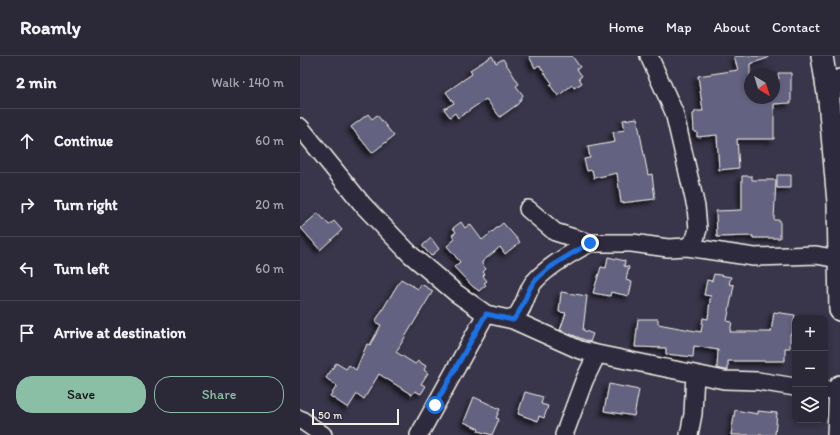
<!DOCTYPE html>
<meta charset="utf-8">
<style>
:root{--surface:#2b2838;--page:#373443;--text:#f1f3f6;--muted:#a6a6ae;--line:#474453;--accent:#8abfa5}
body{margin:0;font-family:Itim,sans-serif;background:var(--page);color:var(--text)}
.controls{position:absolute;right:12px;bottom:12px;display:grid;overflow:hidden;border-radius:8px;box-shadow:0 2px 6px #0003}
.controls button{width:36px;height:36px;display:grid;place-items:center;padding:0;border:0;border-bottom:1px solid var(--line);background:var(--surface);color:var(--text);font:20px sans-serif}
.compass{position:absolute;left:444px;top:12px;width:36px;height:36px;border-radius:50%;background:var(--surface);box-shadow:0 2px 6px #0003;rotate:142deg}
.scale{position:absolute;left:12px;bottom:10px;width:87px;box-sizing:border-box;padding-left:4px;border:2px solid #f4f1e8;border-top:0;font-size:11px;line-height:14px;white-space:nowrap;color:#f4f1e8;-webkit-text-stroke:3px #2f2a3d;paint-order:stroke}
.stop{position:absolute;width:12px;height:12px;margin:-9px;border:3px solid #1a73e8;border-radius:50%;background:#fff}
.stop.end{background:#1a73e8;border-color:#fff;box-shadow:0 1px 4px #0008}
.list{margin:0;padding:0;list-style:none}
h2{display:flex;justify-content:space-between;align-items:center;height:52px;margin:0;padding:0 16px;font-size:17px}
h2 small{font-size:13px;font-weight:400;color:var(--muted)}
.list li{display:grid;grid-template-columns:26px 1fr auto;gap:12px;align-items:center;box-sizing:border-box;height:64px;padding:0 16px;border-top:1px solid var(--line)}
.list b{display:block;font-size:15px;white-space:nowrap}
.list em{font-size:13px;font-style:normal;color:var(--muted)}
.actions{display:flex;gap:8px;padding:12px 16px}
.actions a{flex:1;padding:9px 0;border:1px solid var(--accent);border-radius:16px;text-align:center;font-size:14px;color:var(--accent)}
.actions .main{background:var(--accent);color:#111}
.icon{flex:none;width:22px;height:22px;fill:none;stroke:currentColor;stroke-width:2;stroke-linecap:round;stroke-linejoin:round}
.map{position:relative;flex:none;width:540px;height:379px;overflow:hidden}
header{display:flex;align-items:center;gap:24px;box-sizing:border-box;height:56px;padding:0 20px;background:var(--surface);border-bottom:1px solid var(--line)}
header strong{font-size:19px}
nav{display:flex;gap:22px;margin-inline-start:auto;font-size:14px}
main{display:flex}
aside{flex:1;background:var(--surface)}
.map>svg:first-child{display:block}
.building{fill:#636280;stroke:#f4f1e8;filter:url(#shadow)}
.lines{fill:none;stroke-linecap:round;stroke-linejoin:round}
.minor-casing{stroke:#f4f1e8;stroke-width:20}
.major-casing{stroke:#f4f1e8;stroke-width:24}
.minor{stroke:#2f2a3d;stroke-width:17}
.major{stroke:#2f2a3d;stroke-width:21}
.route{stroke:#1a73e8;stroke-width:5}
</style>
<header>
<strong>Roamly</strong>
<nav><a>Home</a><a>Map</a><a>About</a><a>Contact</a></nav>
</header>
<main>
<aside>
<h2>2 min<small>Walk · 140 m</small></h2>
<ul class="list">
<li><svg class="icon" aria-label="ahead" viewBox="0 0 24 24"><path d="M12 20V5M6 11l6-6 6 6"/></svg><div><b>Continue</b></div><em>60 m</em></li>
<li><svg class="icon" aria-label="right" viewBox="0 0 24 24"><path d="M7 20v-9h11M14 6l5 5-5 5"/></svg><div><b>Turn right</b></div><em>20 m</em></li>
<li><svg class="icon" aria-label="left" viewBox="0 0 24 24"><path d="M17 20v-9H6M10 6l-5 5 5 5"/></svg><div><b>Turn left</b></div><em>60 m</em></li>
<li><svg class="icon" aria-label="arrive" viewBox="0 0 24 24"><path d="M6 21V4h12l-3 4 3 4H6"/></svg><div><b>Arrive at destination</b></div></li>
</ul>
<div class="actions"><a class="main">Save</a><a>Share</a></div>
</aside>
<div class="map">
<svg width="540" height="379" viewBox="0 0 540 379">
<defs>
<filter id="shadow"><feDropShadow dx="-3.5" dy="3.5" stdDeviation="2" flood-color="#0009"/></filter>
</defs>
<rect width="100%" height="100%" fill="#39354a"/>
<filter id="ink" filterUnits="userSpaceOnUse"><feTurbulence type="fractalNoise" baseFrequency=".025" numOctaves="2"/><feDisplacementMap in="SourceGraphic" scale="8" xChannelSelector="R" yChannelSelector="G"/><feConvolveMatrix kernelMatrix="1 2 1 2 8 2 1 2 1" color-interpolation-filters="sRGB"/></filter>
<g filter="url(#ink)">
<path class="building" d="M192,0L196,7L203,3L219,28L216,30L223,39L218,48L200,61L186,43L158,62L155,57L150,61L144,53L154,47L146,36L172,18L170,14Z
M229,0H272L280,11L277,13L282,20L279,22L282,27L274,32L272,29L258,40L250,29L252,27L239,9L235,12Z
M434,0H467L468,2L450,8V42H474V22L479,23L478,17H491V47L474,48V83H437L439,112L419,114L417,79L397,81V76H394L393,58L395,57V55H403L398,20L438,14Z
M68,58L72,63L77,59L94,80L72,97L51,71Z
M337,62L348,119L352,118L355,143L321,147L317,117L294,122L292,114L287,115L284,103L290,102L288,91L315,86L313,76L325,74L323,64Z
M477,119H491V132H477Z
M442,120H452V124H476L474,164H480V182H453V180L417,181L416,155L442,154Z
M18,157L29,169L34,165L42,174L20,194L1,172Z
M161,166L165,172L170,168L182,184L203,167L220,186L205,198L200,191L182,206V208L186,213L183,216L185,218L183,220L187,225L184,227L186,229L179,235L172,230L154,211L160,206L147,190L155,183L152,179L156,176L153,172Z
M131,182L139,193L131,200L123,191V189Z
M308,201L325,205L324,210L329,211L326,224L332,226L329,240L311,236L310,240L293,237L301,211L306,212Z
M414,218L431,221L429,228L434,229L427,265L432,266L430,276H471L474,256L495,259L492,278H490V292H485V305H428V314H425L417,312L418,294L394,290L393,301L366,298V292L335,291L338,263H358V268L401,276L403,262L408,263L410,244L411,240L404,239L407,224L412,225Z
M101,223L118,233L121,228L133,235L96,296L115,308L118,305L126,310L124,314L128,317L121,328L126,330L121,338L115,335L112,339L79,318L64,343L57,338L48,352L30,340L37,330L26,322L36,307L46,313L49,309L56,314L67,288L70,289L81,269L75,266Z
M261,236L287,240L283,274L293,278L290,286L260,274L266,257L259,256Z
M309,328L339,334L334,360L304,355Z
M225,336L243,341L241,348L248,350L244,362L239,360L238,365L218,358Z
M174,341L200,353L196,362L199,363L192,379L178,375L179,373L164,366Z
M435,354L458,358V355L477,357L475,379H431Z"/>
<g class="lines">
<defs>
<path id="minor" d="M349,0L374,56L396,151L398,173L395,183L387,191
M529,44L540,22
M0,71L63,149L111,199L156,237L186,258L213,264L280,294L297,298L424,324L458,325L495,331
M228,153L255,176L290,187H332L368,192L387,191L454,201L516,199L538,203
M213,264C226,251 225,237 234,226C248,210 271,197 290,187
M525,334L540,337
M0,363L23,379
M119,379L186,258
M264,379L284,325L297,298
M389,379L393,358L395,318"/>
<path id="major" d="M522,0L529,44L538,146L540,254
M538,379L540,330"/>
</defs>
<use href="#minor" class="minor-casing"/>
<use href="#major" class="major-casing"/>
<use href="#minor" class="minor"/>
<use href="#major" class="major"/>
</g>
</g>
<g class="lines" filter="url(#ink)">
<path class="route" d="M135,349L186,258L213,264C225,251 225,237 234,226C248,210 271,198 290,187"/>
</g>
</svg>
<div class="controls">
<button>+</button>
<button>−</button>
<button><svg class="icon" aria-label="layers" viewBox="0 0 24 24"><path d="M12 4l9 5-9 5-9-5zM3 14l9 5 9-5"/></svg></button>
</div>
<svg class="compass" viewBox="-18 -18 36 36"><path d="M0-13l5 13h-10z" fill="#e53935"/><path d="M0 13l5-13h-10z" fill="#a6a6ae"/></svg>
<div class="scale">50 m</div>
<div class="stop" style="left:135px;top:349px"></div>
<div class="stop end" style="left:290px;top:187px"></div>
</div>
</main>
